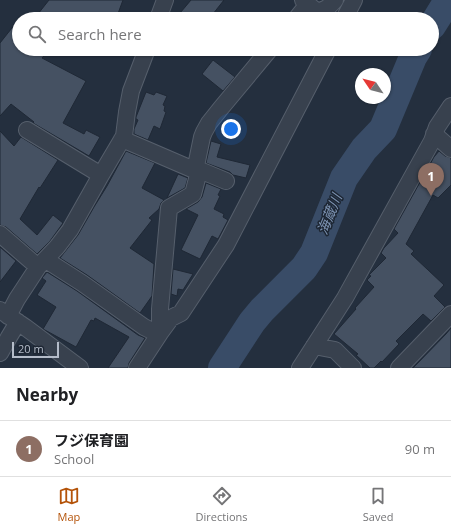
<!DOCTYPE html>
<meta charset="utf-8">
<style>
:root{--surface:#fff;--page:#f6f6f6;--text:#202124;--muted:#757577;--line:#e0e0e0;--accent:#b45309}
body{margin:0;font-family:"Open Sans","Noto Sans JP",sans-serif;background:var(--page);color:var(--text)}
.compass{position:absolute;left:355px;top:68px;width:36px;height:36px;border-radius:50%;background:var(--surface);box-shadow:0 1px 3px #0004;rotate:305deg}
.scale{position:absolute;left:12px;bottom:10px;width:47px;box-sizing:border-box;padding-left:4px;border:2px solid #b4bcc9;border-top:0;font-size:11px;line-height:14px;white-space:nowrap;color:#b4bcc9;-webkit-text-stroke:3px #1d2633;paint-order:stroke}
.you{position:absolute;left:231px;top:129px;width:14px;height:14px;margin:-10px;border:3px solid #fff;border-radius:50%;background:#1a73e8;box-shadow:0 0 0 6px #1a73e833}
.badge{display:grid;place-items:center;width:26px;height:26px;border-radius:50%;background:var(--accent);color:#fff;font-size:13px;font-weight:700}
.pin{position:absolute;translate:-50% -33px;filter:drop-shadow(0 1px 2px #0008)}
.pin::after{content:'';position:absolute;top:21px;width:14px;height:12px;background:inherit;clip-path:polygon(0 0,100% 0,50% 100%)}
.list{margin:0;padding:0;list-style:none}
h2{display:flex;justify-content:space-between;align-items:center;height:52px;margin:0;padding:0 16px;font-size:17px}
h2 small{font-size:13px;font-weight:400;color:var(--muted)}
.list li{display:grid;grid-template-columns:26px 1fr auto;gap:12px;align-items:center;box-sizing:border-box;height:56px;padding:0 16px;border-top:1px solid var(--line)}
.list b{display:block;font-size:15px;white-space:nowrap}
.list p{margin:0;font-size:13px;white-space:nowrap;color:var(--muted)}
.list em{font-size:13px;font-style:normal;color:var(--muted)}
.icon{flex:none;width:22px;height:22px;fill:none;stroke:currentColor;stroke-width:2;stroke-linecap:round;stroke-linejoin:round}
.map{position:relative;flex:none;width:451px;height:368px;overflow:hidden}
.search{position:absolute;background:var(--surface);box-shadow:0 1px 3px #0004;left:12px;right:12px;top:12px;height:44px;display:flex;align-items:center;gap:10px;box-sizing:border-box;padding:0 14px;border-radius:22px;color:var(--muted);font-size:15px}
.sheet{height:108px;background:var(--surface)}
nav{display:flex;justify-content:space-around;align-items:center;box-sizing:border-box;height:56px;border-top:1px solid var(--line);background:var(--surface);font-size:11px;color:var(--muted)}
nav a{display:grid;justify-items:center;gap:2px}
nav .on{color:var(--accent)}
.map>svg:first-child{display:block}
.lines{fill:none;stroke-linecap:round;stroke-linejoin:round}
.river{stroke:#394c67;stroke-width:28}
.building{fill:#455162;stroke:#1f2835}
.minor-casing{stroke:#565f6c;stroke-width:18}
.minor{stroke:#38414e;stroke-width:16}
.labels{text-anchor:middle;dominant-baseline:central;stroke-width:3;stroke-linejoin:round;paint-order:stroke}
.water-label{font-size:14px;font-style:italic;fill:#7c92b1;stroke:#1d2633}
</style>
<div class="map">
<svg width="451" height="368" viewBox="0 0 451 368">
<rect width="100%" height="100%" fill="#242f3e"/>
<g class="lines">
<path class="river" d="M432,26L445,5L450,0
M222,368L252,322L262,310L304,268L314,253L344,178L364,149L383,129L413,57L418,49"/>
</g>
<path class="building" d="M49,0H123L116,19H34Z
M191,0H224L209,19H175Z
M19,19V49H50L42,58L86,81L63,123L84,134L86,130L100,137L89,156L33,123L34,122L11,104L0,116V43Z
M213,60L235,77L223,91L202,74Z
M146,92L154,95L156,92L167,96L163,105L165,106L164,111L166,112L160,129L154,126L148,140L134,134V129L138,120L136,119V117Z
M0,131L14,146L21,137L58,160L40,188L39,187L20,219L37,235L53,215L63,223L50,241L37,254L6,227L0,225Z
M211,141L221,144L217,157L250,165L246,178L233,175L230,172L206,163Z
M126,151L155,163L142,188L164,200L161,203L159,209L149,218L152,220L130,248L154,264L152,296L140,313L87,275L60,258L78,235L94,207L107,186Z
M439,151L445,156L451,158V185L438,198L433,195L406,244L414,251L411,254L444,285L434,296L445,307L431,321L423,314L396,341L399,344L382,362L381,361L374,368H370L356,355L358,354L334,334L356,309L355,308L374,287L367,280L371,276L369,275L386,258L381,253L384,248L398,233L394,229L434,157Z
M178,174L188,178L185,188L167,198Z
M206,183L221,189L218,195L220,196L214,209L224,214L223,217L228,220L218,239L212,236L200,259L181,250L198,215L186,209L198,202L202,197Z
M0,247L16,261L0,282Z
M173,269L193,274L183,290L178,289L177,296L171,294Z
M47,272L77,291L138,335L145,338L129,363L128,368H108L129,337L95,318L94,321L91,320L76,347L43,329L56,307L37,295L46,281L42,278Z
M451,328V368H413L446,334Z"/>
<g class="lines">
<defs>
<path id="minor" d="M303,0L316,11C325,11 329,7 335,0
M158,19L165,0
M296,19L308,4
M344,19L354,0
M27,130L101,175
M434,134L451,149
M122,139L194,170L202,171L226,181
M0,234L38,267
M46,260L82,283L144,327L154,332L160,333V309L169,208L193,194L198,175L196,166L202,137L204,132L209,123L221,108L270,49
M0,310L25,327L80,368
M8,316L17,299L38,267L57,247L70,230L101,175L124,136L127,112L131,91L147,49
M314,346L335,350L353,368
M0,353L9,337L18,322
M137,368L160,333L171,318L181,313L226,245L328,49
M300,368L345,298L432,141L437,127L451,106
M399,368L451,314"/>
</defs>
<use href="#minor" class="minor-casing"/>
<use href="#minor" class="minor"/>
</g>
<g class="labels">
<g class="water-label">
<text transform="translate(329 214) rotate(-68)">海蔵川</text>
</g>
</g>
</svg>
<svg class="compass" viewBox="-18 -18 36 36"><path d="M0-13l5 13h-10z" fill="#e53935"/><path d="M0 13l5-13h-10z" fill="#757577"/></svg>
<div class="scale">20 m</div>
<div class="you"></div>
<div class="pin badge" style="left:431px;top:196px;background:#8d6e63">1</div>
<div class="search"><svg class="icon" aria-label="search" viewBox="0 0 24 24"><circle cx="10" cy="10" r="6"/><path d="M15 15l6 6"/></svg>Search here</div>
</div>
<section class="sheet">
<h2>Nearby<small></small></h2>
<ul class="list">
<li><span class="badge" style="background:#8d6e63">1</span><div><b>フジ保育園</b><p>School</p></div><em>90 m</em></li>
</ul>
</section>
<nav>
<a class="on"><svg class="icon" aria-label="map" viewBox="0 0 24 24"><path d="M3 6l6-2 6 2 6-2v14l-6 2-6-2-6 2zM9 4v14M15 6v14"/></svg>Map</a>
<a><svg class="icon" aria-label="directions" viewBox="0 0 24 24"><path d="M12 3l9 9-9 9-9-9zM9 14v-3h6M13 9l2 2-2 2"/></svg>Directions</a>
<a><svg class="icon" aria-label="saved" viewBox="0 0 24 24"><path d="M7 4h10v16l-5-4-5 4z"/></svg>Saved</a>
</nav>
